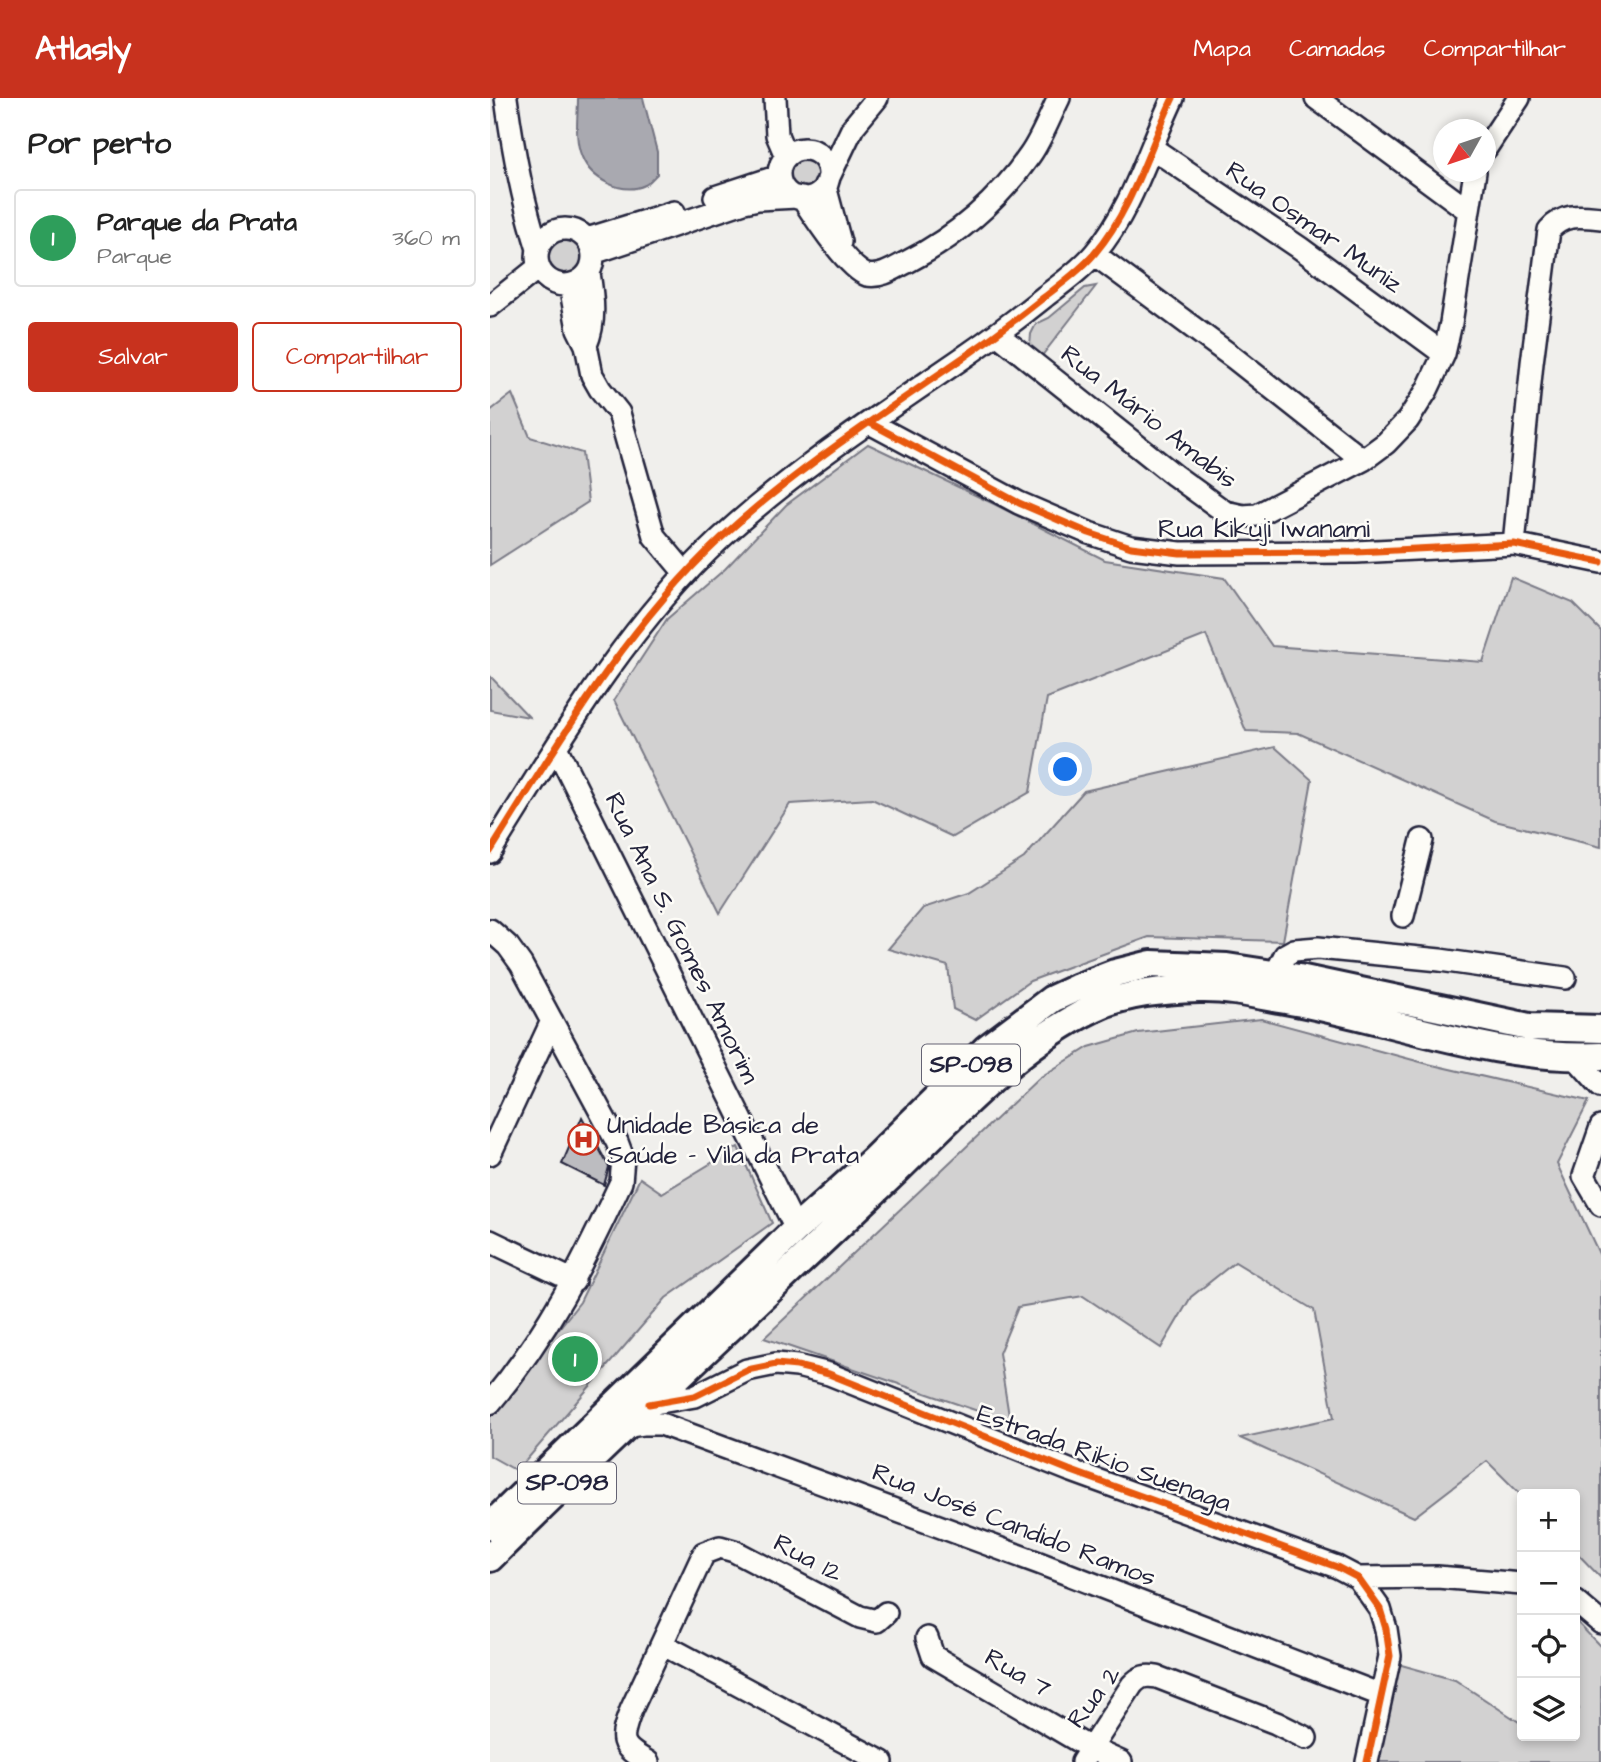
<!DOCTYPE html>
<html lang="pt">
<meta charset="utf-8">
<style>
:root{--surface:#fff;--page:#f2f2f2;--text:#222;--muted:#767676;--line:#e0e0e0;--accent:#c8321e}
body{margin:0;font-family:"Architects Daughter",sans-serif;background:var(--page);color:var(--text)}
.controls{position:absolute;right:21px;bottom:21px;display:grid;overflow:hidden;border-radius:7px;box-shadow:0 4px 10px #0003}
.controls button{width:63px;height:63px;display:grid;place-items:center;padding:0;border:0;border-bottom:2px solid var(--line);background:var(--surface);color:var(--text);font:35px sans-serif}
.compass{position:absolute;left:943px;top:21px;width:63px;height:63px;border-radius:50%;background:var(--surface);box-shadow:0 4px 10px #0003;rotate:230deg}
.you{position:absolute;left:576px;top:672px;width:24px;height:24px;margin:-18px;border:5px solid #fff;border-radius:50%;background:#1a73e8;box-shadow:0 0 0 10px #1a73e833}
.badge{display:grid;place-items:center;width:46px;height:46px;border-radius:50%;background:var(--accent);color:#fff;font-size:23px;font-weight:700}
.pin{position:absolute;translate:-50% -50%;border:4px solid #fff;box-shadow:0 2px 7px #0006}
.list{margin:0;padding:0;list-style:none}
h2{display:flex;justify-content:space-between;align-items:center;height:91px;margin:0;padding:0 28px;font-size:30px}
h2 small{font-size:23px;font-weight:400;color:var(--muted)}
.list li{display:grid;grid-template-columns:46px 1fr auto;gap:21px;align-items:center;box-sizing:border-box;height:98px;margin:0 14px 14px;padding:0 14px;border:2px solid var(--line);border-radius:7px}
.list b{display:block;font-size:26px;white-space:nowrap}
.list p{margin:0;font-size:23px;white-space:nowrap;color:var(--muted)}
.list em{font-size:23px;font-style:normal;color:var(--muted)}
.actions{display:flex;gap:14px;padding:21px 28px}
.actions a{flex:1;padding:16px 0;border:2px solid var(--accent);border-radius:7px;text-align:center;font-size:24px;color:var(--accent)}
.actions .main{background:var(--accent);color:#fff}
.icon{flex:none;width:38px;height:38px;fill:none;stroke:currentColor;stroke-width:2;stroke-linecap:round;stroke-linejoin:round}
.map{position:relative;flex:none;width:1111px;height:1664px;overflow:hidden}
header{display:flex;align-items:center;gap:42px;box-sizing:border-box;height:98px;padding:0 35px;background:var(--accent);color:#fff}
header strong{font-size:33px}
nav{display:flex;gap:38px;margin-inline-start:auto;font-size:24px}
main{display:flex}
aside{flex:1;background:var(--surface)}
.map>svg:first-child{display:block}
.green{fill:#d2d1d1;stroke:#7a7a86;stroke-width:2}
.water{fill:#a9a9b0;stroke:#737381;stroke-width:2}
.building{fill:#bcbcc0;stroke:#22223b;stroke-width:2}
.lines{fill:none;stroke-linecap:round;stroke-linejoin:round}
.minor-casing{stroke:#22223b;stroke-width:26}
.major-casing{stroke:#22223b;stroke-width:32}
.minor{stroke:#fdfcf7;stroke-width:21}
.major{stroke:#fdfcf7;stroke-width:26}
.cycleway-casing{stroke:#fdfcf7;stroke-width:11}
.cycleway{stroke:#e8590c;stroke-width:7}
.labels{text-anchor:middle;dominant-baseline:central;stroke-width:5;stroke-linejoin:round;paint-order:stroke}
.shield{fill:#fdfcf7;stroke:#646373;stroke-width:2}
.shield-label{font-size:24px;font-weight:bold;fill:#22223b}
.street-label{font-size:26px;fill:#22223b;stroke:#fdfcf7}
.poi-label{font-size:26px;fill:#22223b;stroke:#fdfcf7;text-anchor:start}
</style>
<header>
<strong>Atlasly</strong>
<nav><a>Mapa</a><a>Camadas</a><a>Compartilhar</a></nav>
</header>
<main>
<aside>
<h2>Por perto<small></small></h2>
<ul class="list">
<li><span class="badge" style="background:#2e9e5b">1</span><div><b>Parque da Prata</b><p>Parque</p></div><em>360 m</em></li>
</ul>
<div class="actions"><a class="main">Salvar</a><a>Compartilhar</a></div>
</aside>
<div class="map">
<svg width="1111" height="1664" viewBox="0 0 1111 1664">
<rect width="100%" height="100%" fill="#f0efec"/>
<filter id="ink" filterUnits="userSpaceOnUse"><feTurbulence type="fractalNoise" baseFrequency=".0143" numOctaves="2"/><feDisplacementMap in="SourceGraphic" scale="14" xChannelSelector="R" yChannelSelector="G"/><feConvolveMatrix kernelMatrix="1 2 1 2 8 2 1 2 1" color-interpolation-filters="sRGB"/></filter>
<g filter="url(#ink)">
<path class="green" d="M293 76a20 20 0 1 1 40 0a20 20 0 1 1-40 0Z
M56 158a21 21 0 1 1 42 0a21 21 0 1 1-42 0Z
M606,188L551,259L540,248L541,236L546,226L559,220L595,190Z
M22,296L40,339L92,355L98,404L0,467V313Z
M378,346L504,406L615,462L734,480L782,548L993,564L1021,479L1083,505L1111,533V749L1005,723L808,635L756,633L716,537L557,600L540,694L463,739L382,701L300,706L230,815L124,602L177,521L235,471L296,407Z
M0,578L39,619L0,612Z
M785,649L822,682L793,843L659,839L540,883L485,922L463,911L458,868L398,851L433,810L479,795L534,760L594,693Z
M771,921L938,966L1099,1003L1067,1066L1111,1160V1480L1085,1453V1396H1032V1398L997,1363L924,1419L750,1340L844,1320L824,1212L745,1164L701,1199L671,1250L593,1198L528,1209L509,1255L520,1324L274,1240L549,980L599,949L648,935Z
M248,1049L282,1125L176,1200L27,1373L0,1358V1317L90,1204L150,1080L172,1095Z
M1085,1522L1111,1549V1664H869L890,1561L965,1582L1032,1626V1638H1050L1054,1640L1057,1638H1085V1614L1089,1611L1085,1603Z"/>
<path class="water" d="M88,0H153L167,54V76C163,80 159,85 155,87C132,98 101,81 92,59C84,41 88,19 88,0Z"/>
<path class="building" d="M92,1019L119,1069L114,1087L72,1066Z"/>
<g class="lines">
<defs>
<path id="minor" d="M16,0C23,52 32,101 48,151
M285,0L287,37L296,58
M826,0L979,113
M662,50L810,150L954,256
M996,50L1029,0
M289 76a25 25 0 1 1 50 0a25 25 0 1 1-50 0Z
M338,81L363,29L387,0
M335,88L350,144
M225,99L289,78
M312,100C324,118 358,171 377,177C391,180 405,170 417,164C466,139 508,103 540,57C552,40 560,18 569,0
M47 159a28 28 0 1 1 56 0a28 28 0 1 1-56 0Z
M97,141L184,114
M103,155L254,104L268,101L307,99
M604,156L744,260L873,362
M80,187L88,231L96,247L102,277L110,291L129,315L164,438L195,475
M0,208L49,169
M507,236L684,377L735,414L753,418L767,417L873,362L896,345L918,322L937,292L954,256L961,225L985,74
M96,247C106,224 103,200 99,175
M380,325L529,405L599,435L641,449L690,455L866,454L1024,446L1111,464
M1024,446L1042,265L1059,132C1074,115 1090,118 1111,120
M66,649L306,1131
M0,754C69,644 135,530 231,440C306,371 393,315 477,257C503,239 528,220 553,200C571,186 591,172 605,155C643,110 658,52 683,0
M913,818L932,742
M0,832L18,848L31,866L127,1044L133,1060L131,1084C93,1165 58,1236 0,1305
M785,877L795,857L804,852L828,850L950,862L1075,880
M1085,959L1111,988
M1111,1029L1094,1078L1111,1107
M0,1056L62,923
M0,1143L84,1183
M159,1306L205,1298L257,1272L286,1266L307,1268L339,1276L579,1372L847,1469L868,1480L890,1511L896,1531L900,1558L877,1664
M131,1327L133,1329L153,1326H171L549,1465L891,1597
M868,1480L947,1479L1032,1486
M1085,1503L1111,1525
M437,1540L443,1558L600,1650L631,1664
M172,1546L392,1664
M158,1664C128,1647 130,1642 141,1612L214,1455L230,1449L244,1453L370,1519L387,1523L396,1515
M592,1664L642,1587C650,1578 656,1577 667,1579L786,1625L816,1640"/>
<path id="major" d="M0,1428L306,1131L382,1063L497,950L562,901L586,890L625,875L661,866L737,869L809,880L1039,929L1111,931
M0,1460C119,1342 242,1228 364,1113C392,1087 419,1061 446,1034C494,987 542,940 604,910C635,895 674,892 709,891C735,890 763,896 789,901C894,918 1003,964 1111,958"/>
</defs>
<use href="#minor" class="minor-casing"/>
<use href="#major" class="major-casing"/>
<use href="#minor" class="minor"/>
<use href="#major" class="major"/>
<defs>
<path id="cycleway" d="M380,325L529,405L599,435L641,449L690,455L866,454L1024,446L1111,464
M0,754C69,644 135,530 231,440C306,371 393,315 477,257C503,239 528,220 553,200C571,186 591,172 605,155C643,110 658,52 683,0
M159,1306L205,1298L257,1272L286,1266L307,1268L339,1276L579,1372L847,1469L868,1480L890,1511L896,1531L900,1558L877,1664"/>
</defs>
<use href="#cycleway" class="cycleway-casing"/>
<use href="#cycleway" class="cycleway"/>
</g>
</g>
<defs>
<symbol id="hospital-ring" viewBox="-11 -11 22 22"><circle r="9.5" fill="#fdfcf7" stroke="#c8321e" stroke-width="1.5"/><path d="M-5-5h3v3.5h4V-5h3V5h-3V1.5h-4V5h-3Z" fill="#c8321e"/></symbol>
</defs>
<g fill-rule="evenodd">
<use href="#hospital-ring" x="76" y="1024" width="35" height="35"/>
</g>
<g class="labels">
<g class="shield">
<rect x="432" y="946.5" width="98" height="41" rx="5"/>
<rect x="28" y="1364.5" width="98" height="41" rx="5"/>
</g>
<g class="shield-label">
<text x="481" y="967">SP-098</text>
<text x="77" y="1385">SP-098</text>
</g>
<g class="street-label">
<text transform="translate(824 129) rotate(35)">Rua Osmar Muniz</text>
<text transform="translate(659 319) rotate(38)">Rua Mário Amabis</text>
<text x="774" y="431">Rua Kikuji Iwanami</text>
<text transform="translate(192 840) rotate(64)">Rua Ana S. Gomes Amorim</text>
<text transform="translate(614 1360) rotate(20)">Estrada Rikio Suenaga</text>
<text transform="translate(524 1427) rotate(21)">Rua José Candido Ramos</text>
<text transform="translate(318 1460) rotate(28)">Rua 12</text>
<text transform="translate(528 1575) rotate(30)">Rua 7</text>
<text transform="translate(604 1599) rotate(-53)">Rua 2</text>
</g>
<g class="poi-label">
<text x="117" y="1027">Unidade Básica de<tspan x="117" dy="30">Saúde - Vila da Prata</tspan></text>
</g>
</g>
</svg>
<div class="controls">
<button>+</button>
<button>−</button>
<button><svg class="icon" aria-label="locate" viewBox="0 0 24 24"><circle cx="12" cy="12" r="6"/><path d="M12 2v4M12 18v4M2 12h4M18 12h4"/></svg></button>
<button><svg class="icon" aria-label="layers" viewBox="0 0 24 24"><path d="M12 4l9 5-9 5-9-5zM3 14l9 5 9-5"/></svg></button>
</div>
<svg class="compass" viewBox="-18 -18 36 36"><path d="M0-13l5 13h-10z" fill="#e53935"/><path d="M0 13l5-13h-10z" fill="#767676"/></svg>
<div class="you"></div>
<div class="pin badge" style="left:85px;top:1261px;background:#2e9e5b">1</div>
</div>
</main>
